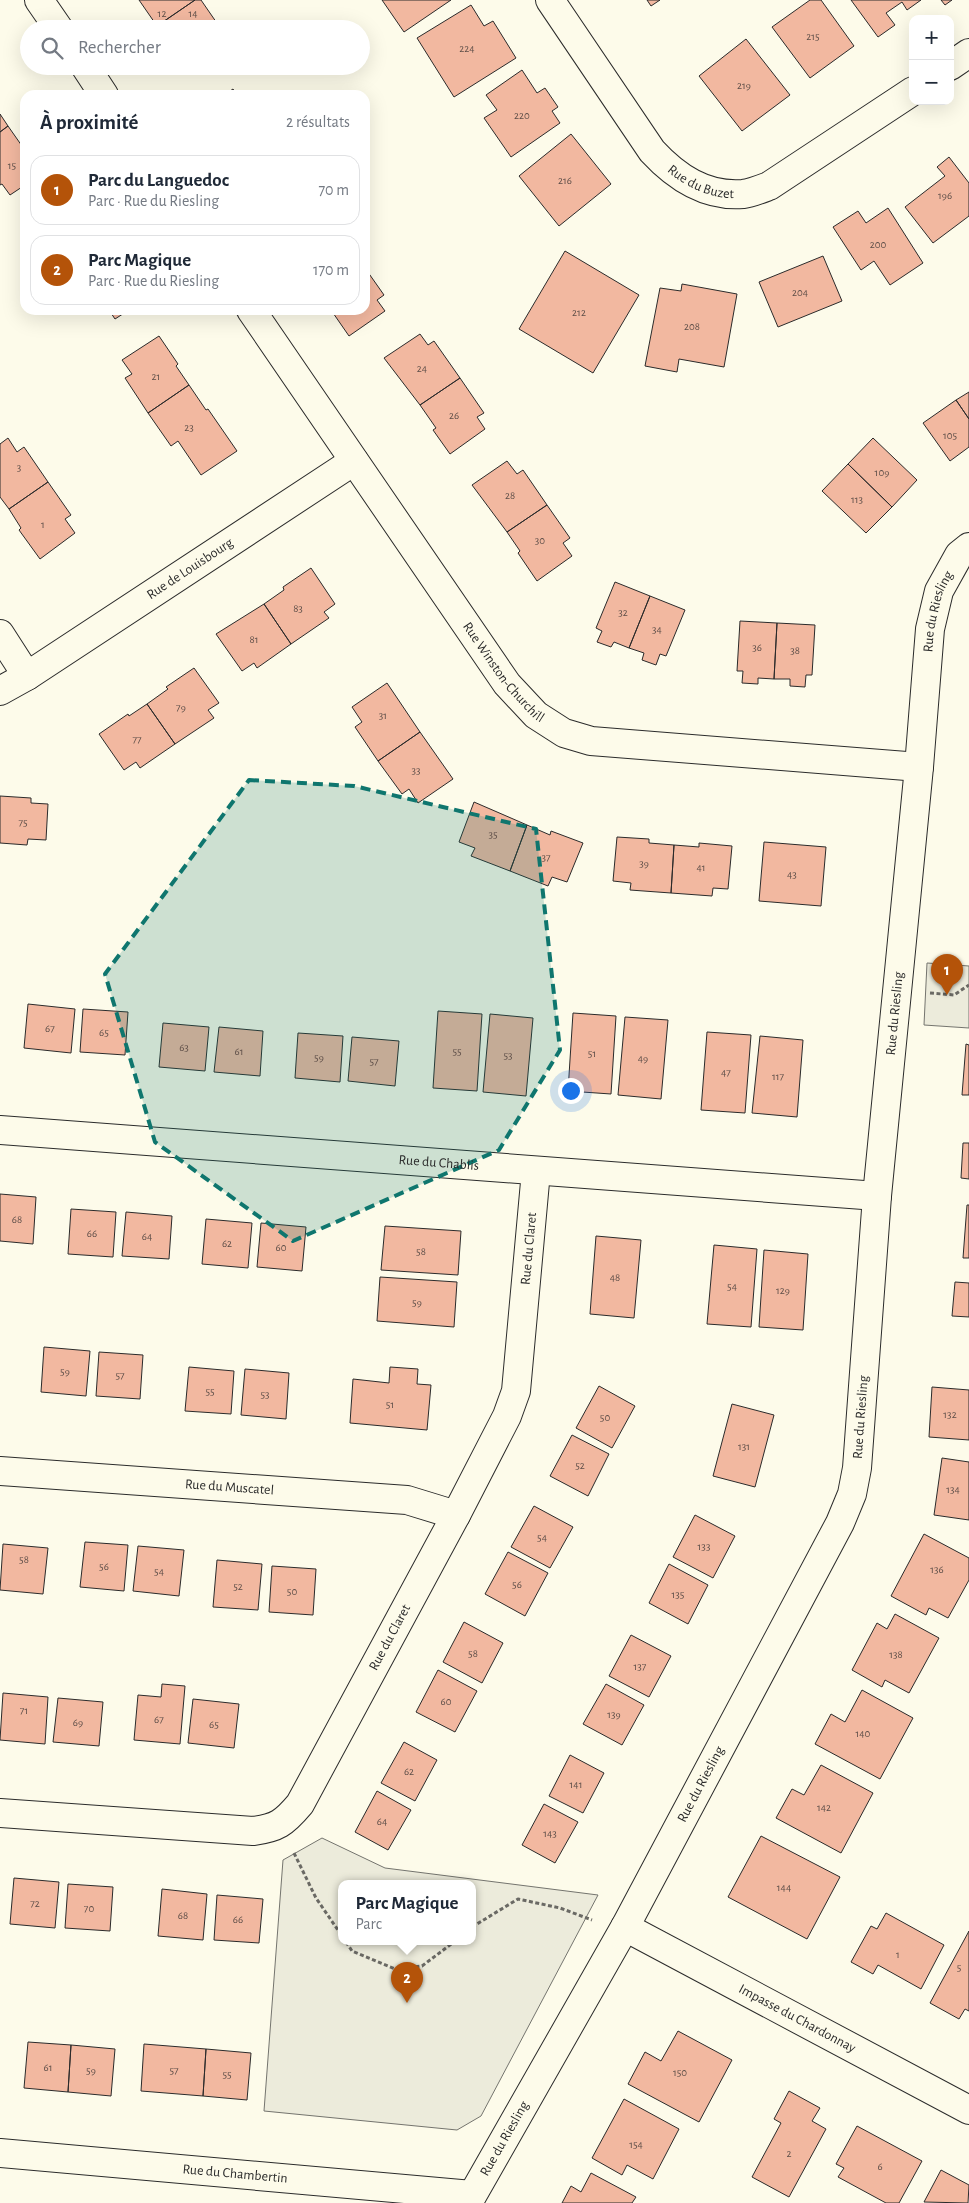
<!DOCTYPE html>
<html lang="fr">
<meta charset="utf-8">
<style>
:root{--surface:#fff;--page:#f2f2f3;--text:#1f2937;--muted:#747a83;--line:#e0e1e3;--accent:#b45309}
body{margin:0;font-family:"Alegreya Sans",sans-serif;background:var(--page);color:var(--text)}
.controls{position:absolute;right:15px;top:15px;display:grid;overflow:hidden;border-radius:10px;box-shadow:0 5px 20px #0002}
.controls button{width:45px;height:45px;display:grid;place-items:center;padding:0;border:0;border-bottom:1px solid var(--line);background:var(--surface);color:var(--text);font:25px sans-serif}
.you{position:absolute;left:570px;top:1090px;width:18px;height:18px;margin:-12px;border:4px solid #fff;border-radius:50%;background:#1a73e8;box-shadow:0 0 0 8px #1a73e833}
.badge{display:grid;place-items:center;width:32px;height:32px;border-radius:50%;background:var(--accent);color:#fff;font-size:16px;font-weight:700}
.pin{position:absolute;translate:-50% -41px;filter:drop-shadow(0 1px 2px #0008)}
.pin::after{content:'';position:absolute;top:26px;width:18px;height:15px;background:inherit;clip-path:polygon(0 0,100% 0,50% 100%)}
.popup{position:absolute;left:338px;top:1880px;width:138px;height:65px;box-sizing:border-box;display:grid;place-content:center;border-radius:10px;background:var(--surface);filter:drop-shadow(0 1px 4px #0005);font-size:16px;white-space:nowrap;color:var(--muted)}
.popup b{font-size:19px;color:var(--text)}
.popup::after{content:'';position:absolute;left:50%;top:100%;margin-left:-10px;border:10px solid transparent;border-top-color:var(--surface)}
.list{margin:0;padding:0;list-style:none}
h2{display:flex;justify-content:space-between;align-items:center;height:65px;margin:0;padding:0 20px;font-size:21px}
h2 small{font-size:16px;font-weight:400;color:var(--muted)}
.list li{display:grid;grid-template-columns:32px 1fr auto;gap:15px;align-items:center;box-sizing:border-box;height:70px;margin:0 10px 10px;padding:0 10px;border:1px solid var(--line);border-radius:15px}
.list b{display:block;font-size:19px;white-space:nowrap}
.list p{margin:0;font-size:16px;white-space:nowrap;color:var(--muted)}
.list em{font-size:16px;font-style:normal;color:var(--muted)}
.icon{flex:none;width:28px;height:28px;fill:none;stroke:currentColor;stroke-width:2;stroke-linecap:round;stroke-linejoin:round}
.map{position:relative;flex:none;width:969px;height:2203px;overflow:hidden}
.search{position:absolute;background:var(--surface);box-shadow:0 5px 20px #0002;left:20px;top:20px;width:350px;height:55px;display:flex;align-items:center;gap:12px;box-sizing:border-box;padding:0 18px;border-radius:28px;color:var(--muted);font-size:19px}
.panel{position:absolute;background:var(--surface);box-shadow:0 5px 20px #0002;left:20px;top:90px;width:350px;height:225px;border-radius:15px}
.map>svg:first-child{display:block}
.green{fill:#ecebdb;stroke:#74746e;fill-rule:evenodd}
.building{fill:#f2b8a0;stroke:#2b2b2b}
.lines{fill:none;stroke-linecap:round;stroke-linejoin:round}
.street-casing{stroke:#2b2b2b;stroke-width:30}
.path{stroke:#6a6964;stroke-width:3;stroke-dasharray:4 2.5;stroke-linecap:butt}
.street{stroke:#fdfbea;stroke-width:28}
.marked{fill:#0f766e;fill-opacity:0.2;stroke:#0f766e;stroke-width:4;stroke-dasharray:10 6;stroke-linejoin:round}
.labels{text-anchor:middle;dominant-baseline:central;stroke-width:4;stroke-linejoin:round;paint-order:stroke}
.number-label{font-size:11px;fill:#5d4e48}
.street-label{font-size:14px;fill:#2b2b2b;stroke:#fdfbea}
</style>
<div class="map">
<svg width="969" height="2203" viewBox="0 0 969 2203">
<rect width="100%" height="100%" fill="#fdfbea"/>
<path class="green" d="M927,963L969,966V1028L924,1025Z
M322,1838L385,1868L598,1895L481,2116L457,2130L264,2111L283,1860ZM472,1884V1942H342V1884Z"/>
<path class="building" d="M139,0H195L157,26Z
M195,0H201L221,29H159L157,26Z
M382,0H451L404,32Z
M647,0H660L651,6Z
M810,0H821L854,46L810,78L772,27Z
M851,0H921L907,10L902,2L886,13L895,25L878,37Z
M941,0H952L945,5Z
M471,5L484,26L493,21L516,58L454,97L417,38Z
M746,39L790,95L742,131L699,76Z
M186,66H199L190,72Z
M522,70L537,93L545,88L558,107L552,111L560,123L511,157L484,118L497,110L486,95Z
M233,89L237,95H224Z
M0,114L8,126L0,132Z
M8,126L22,146L25,144V185L10,195L2,184L0,185V132Z
M571,134L611,184L559,226L519,176Z
M949,157L969,183V216L933,243L905,207L945,176L937,167Z
M888,208L923,263L890,285L874,261L861,270L833,227L858,211L866,223Z
M565,251L639,295L593,373L519,329Z
M823,256L842,301L778,327L759,282Z
M365,268L384,295L377,300L385,311L349,336L331,310H365Z
M682,284L737,294L724,367L679,359L677,372L645,366L660,288L681,291Z
M109,310H129L115,319Z
M420,334L428,345L434,341L460,378L420,405L384,358Z
M159,336L178,364L176,366L189,385L148,413L125,378L132,374L122,360Z
M460,378L484,413L477,417L485,429L450,454L433,430L436,428L420,405Z
M189,385L206,410L208,409L237,451L201,475L178,441L171,446L148,413Z
M969,392V419L956,400Z
M956,400L969,419V447L950,461L923,423Z
M8,438L17,452L24,447L48,482L9,509L0,497V444Z
M873,438L917,480L892,507L848,464Z
M507,461L517,474L523,470L547,505L507,532L472,485Z
M848,464L892,507L866,533L822,491Z
M48,482L71,515L65,519L75,533L40,559L19,530L21,528L9,509Z
M547,505L570,538L563,543L572,556L537,581L518,553L520,551L507,532Z
M311,568L335,604L324,612L329,618L291,644L264,604L284,590L283,587Z
M615,582L650,596L629,648L614,642L611,647L597,642L602,631L596,628Z
M650,596L685,610L666,656L660,654L656,665L642,660L644,653L629,648Z
M264,604L291,644L257,668L254,663L242,671L216,634Z
M740,621L777,623L774,679L758,678V684L742,683L743,671H737Z
M777,623L815,625L812,675H806L805,687L790,686V679H774Z
M194,668L219,703L208,710L214,718L175,744L147,704L168,689L166,687Z
M387,683L420,732L378,761L355,727L362,722L352,707Z
M147,704L175,744L140,768L136,762L124,770L99,734L128,714L129,716Z
M420,732L453,779L418,803L409,789L402,794L378,761Z
M0,796L31,798V803L48,804L46,840L28,839L27,845L0,843Z
M474,802L527,825L510,871L471,856L475,848L459,842Z
M527,825L550,835L551,831L583,843L567,882L552,877L548,886L510,871Z
M617,837L649,839V843L674,845L671,893L630,890L631,883L613,881Z
M764,842L826,847L821,906L759,901Z
M699,843L732,846L728,889L713,888L712,896L671,893L674,845L699,847Z
M28,1004L75,1009L71,1053L24,1048Z
M83,1009L128,1012L125,1055L80,1052Z
M438,1011L482,1014L477,1091L433,1088Z
M573,1013L616,1016L611,1094L568,1091Z
M490,1014L533,1018L526,1096L483,1092Z
M625,1017L668,1020L661,1099L618,1095Z
M163,1023L209,1027L205,1071L159,1067Z
M219,1027L263,1031L260,1076L214,1072Z
M707,1032L751,1035L745,1113L701,1110Z
M298,1033L343,1036L340,1082L295,1078Z
M760,1036L803,1040L797,1117L752,1113Z
M352,1037L399,1041L395,1086L348,1081Z
M966,1044L969,1045V1095H962Z
M963,1143H969V1179L961,1178Z
M0,1194L36,1197L33,1244L0,1241Z
M967,1205H969V1258H963Z
M71,1209L116,1212L113,1257L68,1254Z
M126,1212L172,1216L169,1259L122,1256Z
M206,1219L252,1223L248,1268L202,1264Z
M261,1223L306,1227L302,1271L257,1267Z
M385,1226L461,1231L458,1275L381,1270Z
M596,1236L641,1240L634,1318L590,1314Z
M714,1245L757,1249L751,1327L707,1324Z
M764,1250L808,1254L803,1330L759,1327Z
M380,1277L457,1282L454,1327L377,1321Z
M955,1282L969,1283V1317L952,1316Z
M44,1347L90,1351L86,1396L41,1392Z
M99,1352L143,1355L140,1399L96,1396Z
M189,1367L234,1371L231,1414L185,1411Z
M390,1367L418,1369L417,1384L431,1385L427,1430L350,1423L353,1379L389,1383Z
M245,1369L289,1373L286,1419L241,1415Z
M599,1386L635,1406L612,1448L576,1428Z
M932,1387L969,1390V1440L929,1437Z
M732,1404L774,1415L755,1487L713,1476Z
M572,1435L609,1454L588,1496L550,1476Z
M942,1458L969,1462V1520L934,1515Z
M534,1506L573,1527L550,1568L511,1547Z
M695,1515L735,1536L713,1578L673,1557Z
M924,1534L969,1558V1580L948,1618L929,1608L926,1615L891,1596Z
M85,1542L128,1545L124,1591L80,1587Z
M3,1544L48,1548L43,1594L0,1590Z
M138,1546L184,1550L179,1596L133,1591Z
M508,1552L548,1573L525,1616L485,1594Z
M217,1560L262,1564L258,1610L213,1607Z
M669,1564L708,1585L688,1624L649,1603Z
M272,1566L316,1569L313,1615L269,1612Z
M895,1614L939,1638L909,1693L885,1680L882,1687L852,1670L877,1623L887,1629Z
M464,1622L503,1643L482,1683L443,1662Z
M631,1635L671,1656L649,1697L609,1676Z
M438,1670L477,1691L455,1732L416,1712Z
M162,1684L185,1686L180,1744L134,1740L138,1695L161,1697Z
M606,1684L644,1705L622,1745L583,1724Z
M862,1690L913,1718L880,1779L815,1744L831,1714L845,1722Z
M3,1693L48,1697L45,1744L0,1740Z
M58,1698L103,1702L99,1746L53,1742Z
M193,1699L239,1704L234,1748L188,1743Z
M404,1742L437,1760L415,1801L381,1783Z
M570,1755L604,1773L583,1813L549,1796Z
M821,1765L873,1793L841,1853L776,1818L792,1789L804,1795Z
M377,1791L411,1810L388,1850L355,1832Z
M544,1804L578,1822L555,1863L522,1845Z
M761,1836L840,1877L807,1939L728,1897Z
M14,1878L59,1882L55,1928L10,1924Z
M68,1884L113,1887L110,1931L65,1928Z
M162,1889L207,1894L203,1940L158,1936Z
M217,1895L263,1899L259,1943L214,1940Z
M886,1913L944,1945L921,1989L878,1965L873,1974L851,1962L871,1926L877,1929Z
M969,1931V2011L965,2009L959,2019L930,2003Z
M678,2031L732,2060L699,2122L628,2084L645,2052L661,2061Z
M28,2042L71,2045L68,2092L24,2088Z
M144,2044L206,2049L203,2096L141,2091Z
M71,2045L115,2049L111,2096L68,2092Z
M206,2049L251,2053L247,2100L203,2096Z
M789,2091L820,2108L812,2121L826,2129L789,2197L752,2177L781,2123L774,2119Z
M624,2099L679,2129L653,2179L627,2165L622,2175L592,2158Z
M857,2126L922,2161L899,2203H886L838,2177L844,2168L836,2164Z
M941,2170L969,2185L968,2203L924,2202Z
M591,2173L636,2197L632,2203H562L571,2186L581,2192Z"/>
<g class="lines">
<defs>
<g id="street">
<path d="M39,0L59,29"/>
<path id="s1" d="M550,0L652,151C676,177 705,197 743,194C751,193 761,189 769,186L913,91"/>
<path d="M85,66L104,95"/>
<path d="M950,66L969,53"/>
<path id="s2" d="M251,310L507,684L536,715L564,733L591,741L919,767"/>
<path d="M0,634L27,676"/>
<path id="s3" d="M0,691L27,676L354,461"/>
<path id="s4" d="M0,1130L877,1196"/>
<path id="s5" d="M0,1471L407,1500L456,1515"/>
<path id="s6" d="M0,1813L253,1831C277,1828 284,1823 300,1804L456,1515L507,1416L516,1391L536,1171"/>
<path id="s7" d="M625,1927L969,2110"/>
<path id="s8" d="M0,2153L472,2195"/>
<path id="s9" d="M468,2203L625,1927L840,1523L852,1494L857,1468L877,1196L919,767L930,629L939,591L959,555L969,547"/>
</g>
</defs>
<use href="#street" class="street-casing"/>
<path class="path" d="M930,993L954,995L969,985
M294,1853L316,1898L342,1936
M472,1927L518,1899L560,1908L592,1920
M346,1942L352,1951L395,1969L422,1966L454,1942"/>
<use href="#street" class="street"/>
</g>
<path class="marked" d="M249,780L354,786L536,829L560,1050L499,1150L293,1241L155,1142L105,974Z"/>
<g class="labels">
<g class="number-label">
<text x="162" y="13">12</text>
<text x="193" y="13">14</text>
<text x="813" y="36">215</text>
<text x="467" y="48">224</text>
<text x="744" y="85">219</text>
<text x="522" y="115">220</text>
<text x="12" y="165">15</text>
<text x="565" y="180">216</text>
<text x="945" y="195">196</text>
<text x="878" y="244">200</text>
<text x="800" y="292">204</text>
<text x="579" y="312">212</text>
<text x="692" y="326">208</text>
<text x="422" y="368">24</text>
<text x="156" y="376">21</text>
<text x="454" y="415">26</text>
<text x="189" y="427">23</text>
<text x="950" y="435">105</text>
<text x="19" y="467">3</text>
<text x="882" y="472">109</text>
<text x="510" y="495">28</text>
<text x="857" y="499">113</text>
<text x="43" y="524">1</text>
<text x="540" y="540">30</text>
<text x="298" y="608">83</text>
<text x="623" y="612">32</text>
<text x="657" y="629">34</text>
<text x="254" y="639">81</text>
<text x="757" y="647">36</text>
<text x="795" y="650">38</text>
<text x="181" y="707">79</text>
<text x="383" y="715">31</text>
<text x="137" y="739">77</text>
<text x="416" y="770">33</text>
<text x="23" y="822">75</text>
<text x="493" y="834">35</text>
<text x="546" y="857">37</text>
<text x="644" y="863">39</text>
<text x="701" y="867">41</text>
<text x="792" y="874">43</text>
<text x="50" y="1028">67</text>
<text x="104" y="1032">65</text>
<text x="184" y="1047">63</text>
<text x="239" y="1051">61</text>
<text x="457" y="1051">55</text>
<text x="592" y="1053">51</text>
<text x="508" y="1055">53</text>
<text x="319" y="1057">59</text>
<text x="643" y="1058">49</text>
<text x="374" y="1061">57</text>
<text x="726" y="1072">47</text>
<text x="778" y="1076">117</text>
<text x="17" y="1219">68</text>
<text x="92" y="1233">66</text>
<text x="147" y="1236">64</text>
<text x="227" y="1243">62</text>
<text x="281" y="1247">60</text>
<text x="421" y="1251">58</text>
<text x="615" y="1277">48</text>
<text x="732" y="1286">54</text>
<text x="783" y="1290">129</text>
<text x="417" y="1302">59</text>
<text x="65" y="1371">59</text>
<text x="120" y="1375">57</text>
<text x="210" y="1391">55</text>
<text x="265" y="1394">53</text>
<text x="390" y="1404">51</text>
<text x="950" y="1414">132</text>
<text x="605" y="1417">50</text>
<text x="744" y="1446">131</text>
<text x="580" y="1465">52</text>
<text x="953" y="1489">134</text>
<text x="542" y="1537">54</text>
<text x="704" y="1546">133</text>
<text x="24" y="1559">58</text>
<text x="104" y="1566">56</text>
<text x="937" y="1569">136</text>
<text x="159" y="1571">54</text>
<text x="517" y="1584">56</text>
<text x="238" y="1586">52</text>
<text x="292" y="1591">50</text>
<text x="678" y="1594">135</text>
<text x="473" y="1653">58</text>
<text x="896" y="1654">138</text>
<text x="640" y="1666">137</text>
<text x="446" y="1701">60</text>
<text x="24" y="1710">71</text>
<text x="614" y="1714">139</text>
<text x="159" y="1719">67</text>
<text x="78" y="1722">69</text>
<text x="214" y="1724">65</text>
<text x="863" y="1733">140</text>
<text x="409" y="1771">62</text>
<text x="576" y="1784">141</text>
<text x="824" y="1807">142</text>
<text x="382" y="1821">64</text>
<text x="550" y="1833">143</text>
<text x="784" y="1887">144</text>
<text x="35" y="1903">72</text>
<text x="89" y="1908">70</text>
<text x="183" y="1915">68</text>
<text x="238" y="1919">66</text>
<text x="898" y="1954">1</text>
<text x="959" y="1967">5</text>
<text x="48" y="2067">61</text>
<text x="91" y="2070">59</text>
<text x="174" y="2070">57</text>
<text x="680" y="2072">150</text>
<text x="227" y="2074">55</text>
<text x="636" y="2144">154</text>
<text x="789" y="2153">2</text>
<text x="880" y="2166">6</text>
</g>
<g class="street-label">
<text stroke="none"><textPath href="#s1" startOffset="242">Rue du Buzet</textPath></text>
<text stroke="none"><textPath href="#s3" startOffset="226">Rue de Louisbourg</textPath></text>
<text stroke="none"><textPath href="#s9" startOffset="1694">Rue du Riesling</textPath></text>
<text stroke="none"><textPath href="#s2" startOffset="442">Rue Winston-Churchill</textPath></text>
<text stroke="none"><textPath href="#s9" startOffset="1289">Rue du Riesling</textPath></text>
<text stroke="none"><textPath href="#s4" startOffset="440">Rue du Chablis</textPath></text>
<text stroke="none"><textPath href="#s6" startOffset="919">Rue du Claret</textPath></text>
<text stroke="none"><textPath href="#s9" startOffset="884">Rue du Riesling</textPath></text>
<text stroke="none"><textPath href="#s5" startOffset="230">Rue du Muscatel</textPath></text>
<text stroke="none"><textPath href="#s6" startOffset="499">Rue du Claret</textPath></text>
<text stroke="none"><textPath href="#s9" startOffset="479">Rue du Riesling</textPath></text>
<text stroke="none"><textPath href="#s7" startOffset="195">Impasse du Chardonnay</textPath></text>
<text stroke="none"><textPath href="#s9" startOffset="74">Rue du Riesling</textPath></text>
<text stroke="none"><textPath href="#s8" startOffset="236">Rue du Chambertin</textPath></text>
</g>
</g>
</svg>
<div class="controls">
<button>+</button>
<button>−</button>
</div>
<div class="you"></div>
<div class="pin badge" style="left:947px;top:995px">1</div>
<div class="pin badge" style="left:407px;top:2003px">2</div>
<div class="popup"><b>Parc Magique</b>Parc</div>
<div class="search"><svg class="icon" aria-label="search" viewBox="0 0 24 24"><circle cx="10" cy="10" r="6"/><path d="M15 15l6 6"/></svg>Rechercher</div>
<section class="panel">
<h2>À proximité<small>2 résultats</small></h2>
<ul class="list">
<li><span class="badge">1</span><div><b>Parc du Languedoc</b><p>Parc · Rue du Riesling</p></div><em>70 m</em></li>
<li><span class="badge">2</span><div><b>Parc Magique</b><p>Parc · Rue du Riesling</p></div><em>170 m</em></li>
</ul>
</section>
</div>
